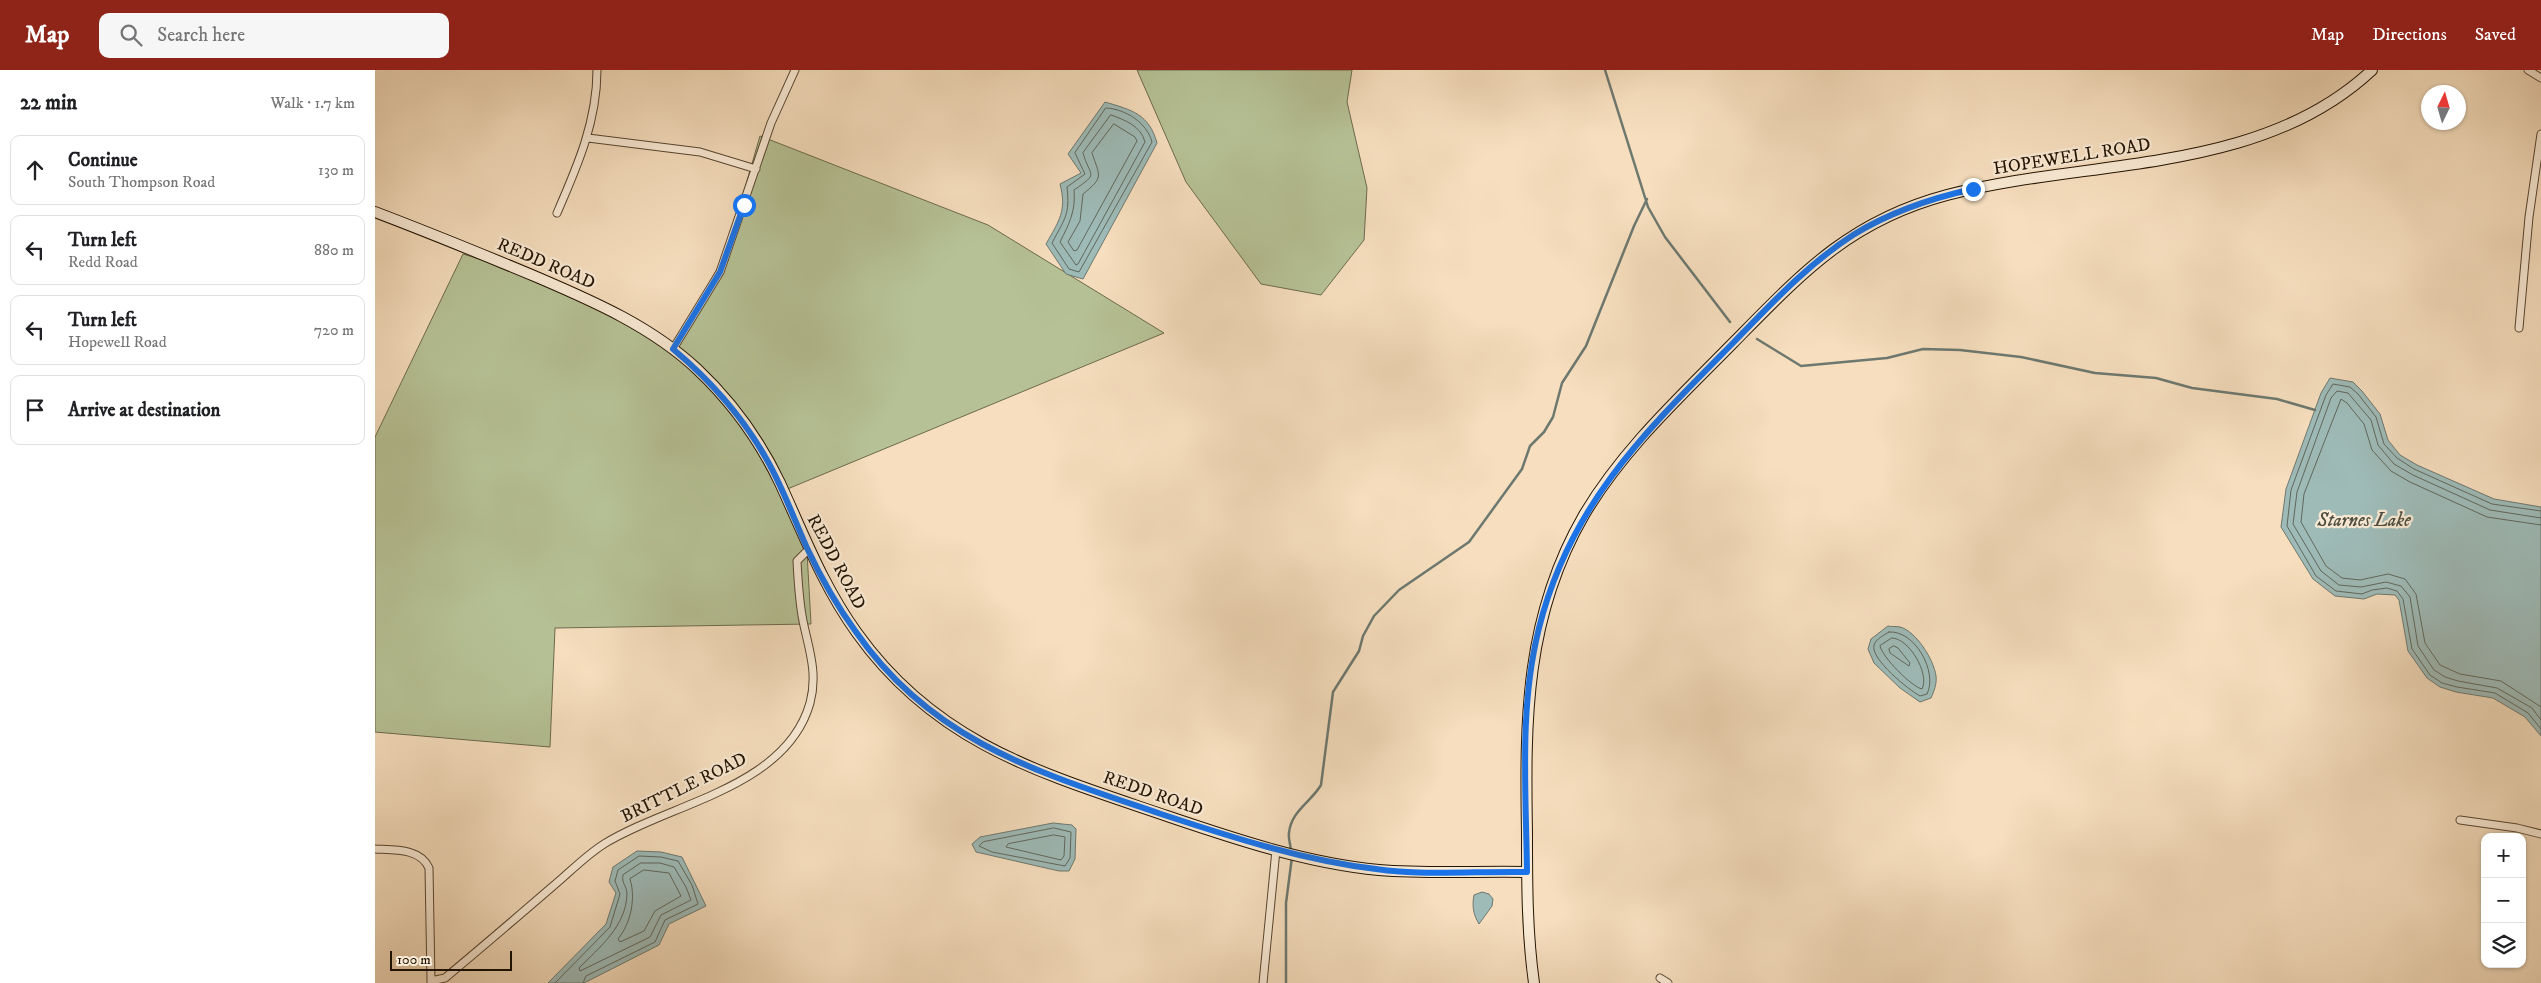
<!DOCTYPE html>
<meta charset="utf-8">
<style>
:root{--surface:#fff;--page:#f6f6f6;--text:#202124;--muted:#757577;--line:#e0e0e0;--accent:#8f2418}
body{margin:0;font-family:"IM FELL DW Pica",serif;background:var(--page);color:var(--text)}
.controls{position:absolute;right:15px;bottom:15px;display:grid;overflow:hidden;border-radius:10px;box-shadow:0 1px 4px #0004}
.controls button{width:45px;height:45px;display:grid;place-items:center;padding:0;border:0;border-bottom:1px solid var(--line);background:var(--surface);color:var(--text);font:25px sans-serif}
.compass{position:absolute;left:2046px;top:15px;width:45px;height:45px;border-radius:50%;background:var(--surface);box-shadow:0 1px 4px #0004;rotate:5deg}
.scale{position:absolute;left:15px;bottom:12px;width:122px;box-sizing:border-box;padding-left:5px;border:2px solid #231301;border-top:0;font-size:14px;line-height:18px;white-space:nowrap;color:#231301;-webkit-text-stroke:4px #f9ead5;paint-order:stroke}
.stop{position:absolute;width:15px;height:15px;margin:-11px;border:4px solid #1a73e8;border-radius:50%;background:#fff}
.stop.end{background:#1a73e8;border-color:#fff;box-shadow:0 1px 5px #0008}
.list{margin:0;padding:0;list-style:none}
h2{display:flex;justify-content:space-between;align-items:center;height:65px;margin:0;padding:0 20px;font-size:21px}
h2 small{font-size:16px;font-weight:400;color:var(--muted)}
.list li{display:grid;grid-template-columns:32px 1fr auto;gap:15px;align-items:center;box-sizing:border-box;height:70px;margin:0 10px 10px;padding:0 10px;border:1px solid var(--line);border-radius:10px}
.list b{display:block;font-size:19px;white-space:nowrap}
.list p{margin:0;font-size:16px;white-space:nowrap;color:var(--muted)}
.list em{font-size:16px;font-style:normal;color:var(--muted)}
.icon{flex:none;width:28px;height:28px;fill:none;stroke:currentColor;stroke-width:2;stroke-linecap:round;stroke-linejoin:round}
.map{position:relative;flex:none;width:2166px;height:913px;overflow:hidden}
header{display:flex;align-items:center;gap:30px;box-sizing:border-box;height:70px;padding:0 25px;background:var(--accent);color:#fff}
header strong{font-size:24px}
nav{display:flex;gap:28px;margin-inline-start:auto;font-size:18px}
.search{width:350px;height:45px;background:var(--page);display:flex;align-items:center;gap:12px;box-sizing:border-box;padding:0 18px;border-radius:10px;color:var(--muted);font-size:19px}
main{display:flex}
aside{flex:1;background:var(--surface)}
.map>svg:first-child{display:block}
.green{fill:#b6c296;stroke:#6c6a4c}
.water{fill:#9ebbb8;stroke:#6d786f}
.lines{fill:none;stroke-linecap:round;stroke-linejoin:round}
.shore{stroke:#60675c;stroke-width:1}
.stream{stroke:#6d786f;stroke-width:2.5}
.street-casing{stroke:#584630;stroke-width:9}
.secondary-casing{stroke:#231301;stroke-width:12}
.street{stroke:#f9ead5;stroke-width:7}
.secondary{stroke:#f9ead5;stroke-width:10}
.route{stroke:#1a73e8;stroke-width:6}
.labels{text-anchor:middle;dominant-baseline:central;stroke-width:4.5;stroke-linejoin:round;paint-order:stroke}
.street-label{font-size:18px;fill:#231301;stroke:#f9ead5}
.water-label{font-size:19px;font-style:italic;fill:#4e4e41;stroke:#f9ead5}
</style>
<header>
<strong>Map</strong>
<div class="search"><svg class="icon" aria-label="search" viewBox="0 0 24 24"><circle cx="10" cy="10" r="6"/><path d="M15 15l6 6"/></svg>Search here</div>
<nav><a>Map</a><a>Directions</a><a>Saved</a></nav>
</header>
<main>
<aside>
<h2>22 min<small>Walk · 1.7 km</small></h2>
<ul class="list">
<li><svg class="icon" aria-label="ahead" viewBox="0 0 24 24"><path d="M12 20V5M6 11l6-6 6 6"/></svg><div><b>Continue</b><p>South Thompson Road</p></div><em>130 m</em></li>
<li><svg class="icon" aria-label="left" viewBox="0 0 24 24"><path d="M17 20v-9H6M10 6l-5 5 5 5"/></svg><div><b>Turn left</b><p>Redd Road</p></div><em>880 m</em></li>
<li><svg class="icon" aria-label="left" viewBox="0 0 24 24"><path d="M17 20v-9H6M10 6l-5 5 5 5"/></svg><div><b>Turn left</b><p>Hopewell Road</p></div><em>720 m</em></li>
<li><svg class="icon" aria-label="arrive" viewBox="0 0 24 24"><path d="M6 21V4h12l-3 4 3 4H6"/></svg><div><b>Arrive at destination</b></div></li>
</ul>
</aside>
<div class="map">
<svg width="2166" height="913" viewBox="0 0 2166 913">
<rect width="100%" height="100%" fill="#f6debe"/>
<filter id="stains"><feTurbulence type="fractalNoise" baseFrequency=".004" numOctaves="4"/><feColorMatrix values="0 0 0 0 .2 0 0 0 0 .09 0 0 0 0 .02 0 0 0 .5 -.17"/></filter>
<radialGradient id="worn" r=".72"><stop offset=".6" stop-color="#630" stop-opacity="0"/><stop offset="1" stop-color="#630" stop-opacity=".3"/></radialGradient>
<path class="green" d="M762,0H977L972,32L992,118L989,170L946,225L886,214L811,112Z
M385,66L613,155L789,263L410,420L432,482L436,554L180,558L175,677L0,662V367L88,184L187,215L297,280L351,183Z"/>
<path class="water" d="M730,32C757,40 774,44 782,73L708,209L691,204L671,174C684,151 692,141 685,114L706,103L693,84Z
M1955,308L1978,312L1987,321L2005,344L2013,370L2025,385L2042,395L2119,429L2166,437V666L2150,647L2118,628L2081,622L2065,617L2052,608L2033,581L2024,530L2020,525L2002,524L1989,529L1960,526L1938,509L1906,457L1911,419L1946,323Z
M1513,556C1516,557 1521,556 1525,557C1541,561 1559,590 1561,606C1562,614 1559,621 1556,628L1545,632L1525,618L1499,593L1493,579L1496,569Z
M678,753L697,755L701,759L700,789L694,801H684L601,782L597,774L605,767Z
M262,781L286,782L307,787L331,836L294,854L284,875L209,913H173L231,854L241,823L234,812L238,797Z
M1107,822L1114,824L1118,829L1117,836L1104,854C1098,844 1097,836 1099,825Z"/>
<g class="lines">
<path class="shore" d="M731,38C751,39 772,53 777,72L704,202L694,199L677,173C690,148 695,145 692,117L710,104L700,83Z
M736,45C750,50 766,56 770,72L703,194L701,195L685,172C694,154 701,141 699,120C725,102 715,108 708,83Z
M739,54L760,67L762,71L702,180L699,181L693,172L705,151L708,124C729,107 725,107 717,83Z
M2166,441L2117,434L2039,399L2022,388L2009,374L2001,347L1983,324L1975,317L1958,314L1951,325L1916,420L1912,456L1941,506L1961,521L1987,524L1997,520L2012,518L2022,521L2028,529L2037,579L2055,605L2067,613L2082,617L2120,623L2153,643L2166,659
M2166,448L2115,440L2038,405L2019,394L2003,375L1996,350L1973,323L1962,321L1956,328L1922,422L1918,454L1946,501L1964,515L1986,517L2011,512L2026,516L2035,527L2043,576L2059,600L2070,607L2083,611L2122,618L2157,638L2166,650
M2166,455L2112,447L2035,412L2016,401L1997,380L1989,354L1972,333L1966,329L1929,424L1926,452L1951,496L1967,508L1985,510L2013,504L2030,509L2041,524L2050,573L2065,595L2085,604L2126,611L2166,637
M1514,562C1540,560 1563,602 1552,624L1545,626C1534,620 1495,589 1499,575C1501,569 1509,565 1514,562Z
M1517,568C1534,568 1555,604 1547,619C1537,617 1507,587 1505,576Z
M1519,576L1523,578L1535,593L1534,596L1515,583L1514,579Z
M679,758L696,762L695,788L690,796L617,782L604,776L608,772Z
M679,765L690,767L689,786L686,790L631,777L633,774Z
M266,793H285L299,797L311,817L316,830L286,845L275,867L205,901L204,898C225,877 251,856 252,824C252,816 246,813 248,805Z
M269,800L294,803L306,826L280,841L269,861L245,872L243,869C256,853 261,828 255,809Z
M180,913L235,857L245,824L240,811L243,800L264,786L286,787L303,791L317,815L323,834L290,850L280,872L211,906L208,913"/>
<path class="stream" d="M1230,0L1273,137L1290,167L1355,252
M1382,269L1426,296L1512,288L1548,279L1585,280L1646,287L1720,303L1781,308L1817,318L1902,329L1940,340
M916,782C916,775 913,769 914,763C916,741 936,732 946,715L958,622L984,581L988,566L999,546L1024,520L1094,472L1147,399L1155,376L1169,362L1178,347L1187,313L1211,276L1259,156L1272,129
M911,913V833L917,787"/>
<defs>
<path id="street" d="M2153,0L2166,8
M213,68L325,82L381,99
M182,143C202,97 222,52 222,0
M2144,258L2154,147L2166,64
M298,279L345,202L396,53L420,0
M2085,750L2142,758L2166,764
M0,779C19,780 45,778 54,798L56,911
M1285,908L1293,913
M56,913V911L70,908C106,878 141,848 177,817C194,803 210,786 229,774C295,733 411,718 435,633C443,603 434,580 428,551C424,531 423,511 422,491L433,480
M888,913L901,780"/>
<path id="secondary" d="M0,142C55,163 109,185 164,208C220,232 277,257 322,299C356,331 385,371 405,413C429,465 448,516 482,563C562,675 669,704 792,746C860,769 931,793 1004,800C1053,804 1103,801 1152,802
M1159,913C1152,863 1152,814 1152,763C1150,649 1150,547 1209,445C1248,379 1305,327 1358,273C1426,204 1474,151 1572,125C1712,88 1884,106 1997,0"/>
</defs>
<use href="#street" class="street-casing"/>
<use href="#secondary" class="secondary-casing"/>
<use href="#street" class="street"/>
<use href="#secondary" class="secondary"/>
</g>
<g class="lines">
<path class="route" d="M369,135L345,202L298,279C336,311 368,347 392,390C408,418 419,449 432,478C446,508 462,536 481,562C558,673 666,703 786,744C856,767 927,790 1001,799C1050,806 1102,801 1152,802C1151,721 1144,637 1164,558C1195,433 1273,359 1359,272C1397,233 1433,194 1478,165C1515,142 1557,128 1598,119"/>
</g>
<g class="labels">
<g class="street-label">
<text transform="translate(1697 87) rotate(-9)">HOPEWELL ROAD</text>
<text transform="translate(171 194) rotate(23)">REDD ROAD</text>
<text transform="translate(461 492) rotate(62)">REDD ROAD</text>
<text transform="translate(309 718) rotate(-26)">BRITTLE ROAD</text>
<text transform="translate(778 724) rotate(19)">REDD ROAD</text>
</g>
<g class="water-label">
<text x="1989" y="450">Starnes Lake</text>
</g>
</g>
<rect width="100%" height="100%" filter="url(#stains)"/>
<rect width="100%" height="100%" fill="url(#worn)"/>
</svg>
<div class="controls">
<button>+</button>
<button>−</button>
<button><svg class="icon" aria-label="layers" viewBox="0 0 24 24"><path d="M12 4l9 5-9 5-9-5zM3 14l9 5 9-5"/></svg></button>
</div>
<svg class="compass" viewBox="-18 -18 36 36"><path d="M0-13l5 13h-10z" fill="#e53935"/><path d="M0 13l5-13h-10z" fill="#757577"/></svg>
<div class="scale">100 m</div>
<div class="stop" style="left:369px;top:135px"></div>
<div class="stop end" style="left:1598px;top:119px"></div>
</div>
</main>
